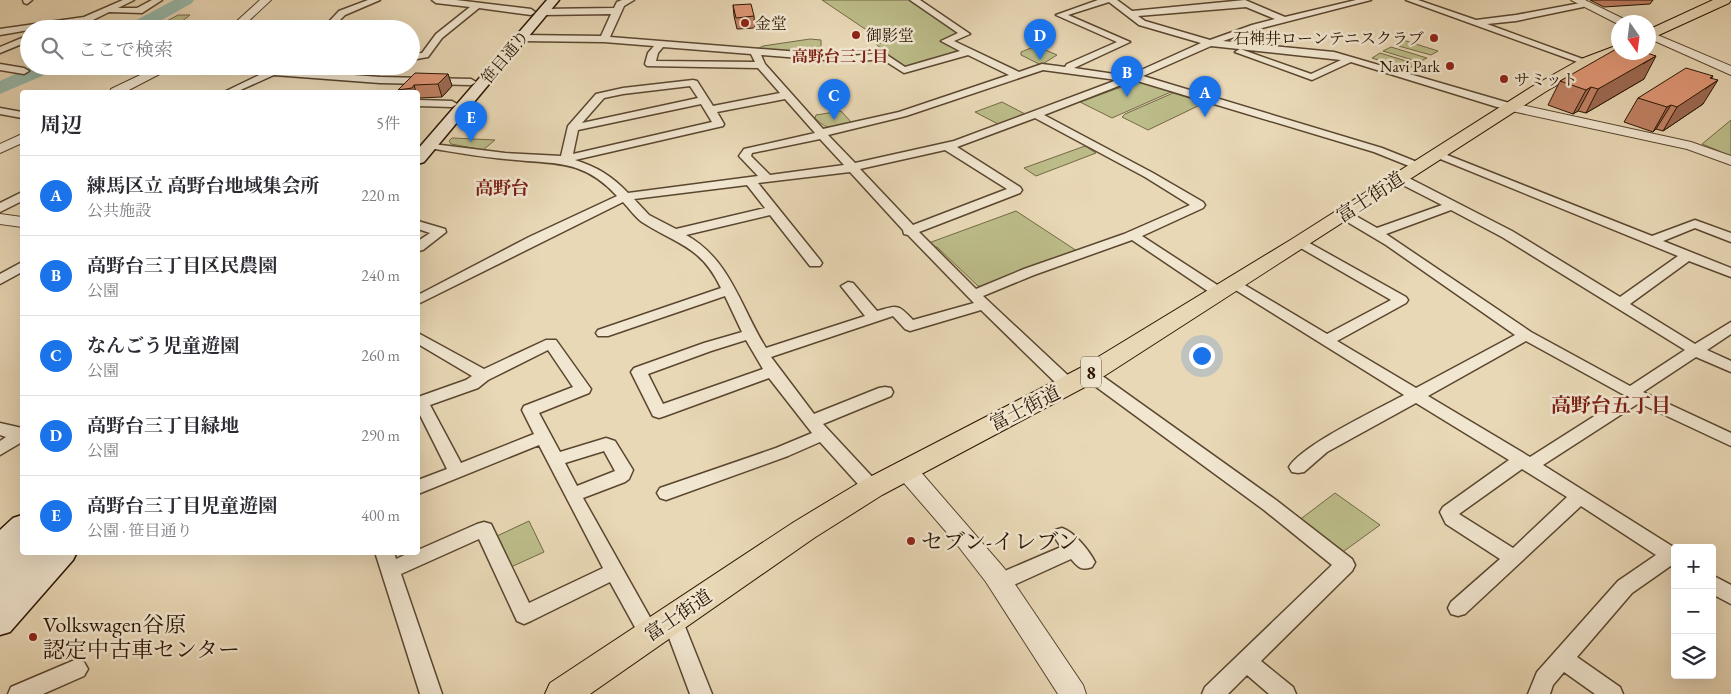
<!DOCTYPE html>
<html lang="ja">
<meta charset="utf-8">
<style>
:root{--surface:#fff;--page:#f7f7f7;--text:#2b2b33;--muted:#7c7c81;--line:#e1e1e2;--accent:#1a73e8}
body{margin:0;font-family:"EB Garamond","Noto Serif JP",serif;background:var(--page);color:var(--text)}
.controls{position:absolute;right:15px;bottom:15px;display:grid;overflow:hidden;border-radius:5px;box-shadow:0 5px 20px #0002}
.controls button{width:45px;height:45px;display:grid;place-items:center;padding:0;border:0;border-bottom:1px solid var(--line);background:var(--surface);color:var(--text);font:25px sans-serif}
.compass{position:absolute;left:1611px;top:15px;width:45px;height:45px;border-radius:50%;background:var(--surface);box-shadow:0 5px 20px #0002;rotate:166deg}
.you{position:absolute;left:1201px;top:355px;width:18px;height:18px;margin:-12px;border:4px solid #fff;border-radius:50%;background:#1a73e8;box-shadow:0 0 0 8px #1a73e833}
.badge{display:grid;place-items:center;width:32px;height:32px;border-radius:50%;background:var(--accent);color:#fff;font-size:16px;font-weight:700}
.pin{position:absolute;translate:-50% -41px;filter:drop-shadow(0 1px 2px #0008)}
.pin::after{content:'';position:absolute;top:26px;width:18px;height:15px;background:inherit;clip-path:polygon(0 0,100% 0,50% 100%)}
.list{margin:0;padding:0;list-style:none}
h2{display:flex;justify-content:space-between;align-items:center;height:65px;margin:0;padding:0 20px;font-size:21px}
h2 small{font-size:16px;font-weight:400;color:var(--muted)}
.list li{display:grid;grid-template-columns:32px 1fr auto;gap:15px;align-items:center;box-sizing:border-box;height:80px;padding:0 20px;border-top:1px solid var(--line)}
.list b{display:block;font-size:19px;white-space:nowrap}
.list p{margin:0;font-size:16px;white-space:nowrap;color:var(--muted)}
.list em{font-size:16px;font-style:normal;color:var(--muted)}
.icon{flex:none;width:28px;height:28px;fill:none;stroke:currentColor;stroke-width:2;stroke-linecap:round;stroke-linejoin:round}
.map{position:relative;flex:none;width:1731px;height:694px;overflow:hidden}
.search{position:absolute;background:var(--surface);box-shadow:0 5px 20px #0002;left:20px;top:20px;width:400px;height:55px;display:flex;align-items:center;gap:12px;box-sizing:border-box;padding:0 18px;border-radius:28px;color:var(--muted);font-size:19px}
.panel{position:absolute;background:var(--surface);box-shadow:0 5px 20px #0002;left:20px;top:90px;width:400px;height:465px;border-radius:5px}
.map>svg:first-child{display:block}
.green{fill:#bcbd8a;stroke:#736946}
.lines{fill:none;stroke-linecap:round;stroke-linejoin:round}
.river{fill:#98baab;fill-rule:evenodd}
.minor-casing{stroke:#5a462f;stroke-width:3}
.tertiary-casing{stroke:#5a462f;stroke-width:2}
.secondary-casing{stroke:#2a1502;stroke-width:3}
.primary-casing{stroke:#2a1502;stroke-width:2}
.minor{fill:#f1e6d0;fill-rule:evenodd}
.tertiary{fill:#f1e6d0;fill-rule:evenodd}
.secondary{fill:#f1e6d0;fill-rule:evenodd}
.primary{fill:#e9d8b6;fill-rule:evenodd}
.wall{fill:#c28265;stroke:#2a1502}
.shaded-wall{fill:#9e6a53;stroke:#2a1502}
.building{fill:#e19776;stroke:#2a1502}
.poi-dot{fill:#8f2418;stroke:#f1e6d0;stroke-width:2}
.labels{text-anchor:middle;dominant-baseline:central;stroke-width:5;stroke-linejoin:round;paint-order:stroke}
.far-poi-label{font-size:16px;fill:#2a1502;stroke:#f1e6d0;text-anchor:start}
.far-neighbourhood-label{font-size:16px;font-weight:bold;fill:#7a1f14;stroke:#f1e6d0}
.far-street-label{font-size:16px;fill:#2a1502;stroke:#f1e6d0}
.far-quarter-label{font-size:18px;font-weight:bold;fill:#7a1f14;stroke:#f1e6d0}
.shield{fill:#f1e6d0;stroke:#665440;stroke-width:1}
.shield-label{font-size:18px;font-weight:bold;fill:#2a1502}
.street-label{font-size:19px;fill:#2a1502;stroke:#f1e6d0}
.neighbourhood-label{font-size:20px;font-weight:bold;fill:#7a1f14;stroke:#f1e6d0}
.near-poi-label{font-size:22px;fill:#2a1502;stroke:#f1e6d0;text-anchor:start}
</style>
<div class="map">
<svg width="1731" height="694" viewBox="0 0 1731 694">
<rect width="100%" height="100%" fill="#e9d8b6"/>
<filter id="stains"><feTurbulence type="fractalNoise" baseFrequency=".004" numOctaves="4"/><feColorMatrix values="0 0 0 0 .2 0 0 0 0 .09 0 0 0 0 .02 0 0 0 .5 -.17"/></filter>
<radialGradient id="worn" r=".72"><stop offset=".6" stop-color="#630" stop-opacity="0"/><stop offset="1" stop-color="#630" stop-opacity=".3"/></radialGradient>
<path class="green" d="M822,0H910L959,33L942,41L961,51L906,68L902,67L876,44L886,42L883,36L876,30L868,31Z
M178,15H190L172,29H152Z
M810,39L821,40V54L757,49L763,46Z
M1403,40L1438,51L1431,55L1395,45Z
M1036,46L1057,55L1041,65L1021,55V52Z
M1391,47L1427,58L1419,62L1383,51Z
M1380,53L1416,64L1408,69L1372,58Z
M1138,81L1173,91L1112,118L1080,102Z
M1173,93L1199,101L1202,104L1148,130L1122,117L1125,114Z
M1002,102L1025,114L998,124L975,112Z
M841,111L852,123C834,127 830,133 815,118L816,115Z
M1731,120V156L1702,144Z
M452,138L495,140L483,150L451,144L449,141Z
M1085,146L1096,153L1036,176L1024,168Z
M1016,211L1077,251L1042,262L985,287L978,286L937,247L930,248L926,244Z
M1335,493L1380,525L1340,554L1298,521Z
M529,521L544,552L511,567L497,536Z"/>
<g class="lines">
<path class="river" d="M174,0H194L192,3L146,29H125L127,25Z
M33,66H58L56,70L0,94V81Z"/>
<defs>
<path id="minor" d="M23,0H32L27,4L24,3Z
M123,0H134L118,8H137L152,0H162L142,13L109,12L79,27L75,23L29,29V30L0,35V29L84,17Z
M368,0H380L345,15L331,29H322L339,11Z
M432,0H456L531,9L535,12L531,15L479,8L442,38L428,57L411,60V54L422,53L436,34L470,7L436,3Z
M622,0H634L624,6L610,37L850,56L884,53L905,67L960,51L941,41L958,33L910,0H920L970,34L954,41L1019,72L1042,64L1065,67L1067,64L1117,42L1056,15L1098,0H1117L1132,11L1245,0L1285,17L1356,0H1371L1258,29L1223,41L1334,52L1516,105L1517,107L1512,110L1497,107L1351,62L1312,80L1235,52L1240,49L1243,50L1311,74L1341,60L1211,46L1143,76L1382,148L1422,164L1424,166L1418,169L1414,168L1374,152L1134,80L1044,115L1153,173L1203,202L1205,205L1203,208L1142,236L1225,290L1227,293L1225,296H1215L1132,240L1034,275L983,296L1074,381L1076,385L1074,389L1068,390L1062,389L981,310L910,331L905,329L893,316L771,357L814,414L879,388L885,387L891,388L893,392L891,396L823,424L878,483L881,488L878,493L872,495L866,493L820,442L788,456L666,500L660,498L657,493L660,488L776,448L812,433L769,378L665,416L659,418L653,416L631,372L634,368L704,343L742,332L725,296L608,336H598L596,333L598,330L721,288C701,246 678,245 642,222C635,217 629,208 623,202L418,304V295L529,237L617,196C581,157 552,165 505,159C480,157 454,152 429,148L423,145L425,143L505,153L561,156L568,126L596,94L623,88L693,80L697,81L713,106L780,93L758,68L647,66L645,64L648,53L654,46L604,42L522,41L517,38L522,35L601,36L611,14L543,15L539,12L543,9L614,8L617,2ZM1109,2L1139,25L1201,43L1128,76L1074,68L1130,42L1068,15ZM1246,7L1275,19L1252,25L1210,40L1145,21L1138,16ZM663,47L751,54L755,62L656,61L658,53ZM761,55L850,62L882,59L904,73L968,55L1009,75L899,112L823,129L765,64ZM1043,70L1117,80L954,141L855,163L828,135L906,116ZM690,86L698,98L582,123L604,98L623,94ZM785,99L815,133L744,149L739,156L758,176L628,193C612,176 597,167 575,160L723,126L724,124L717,112ZM701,104L712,122L573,154L578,130ZM1035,118L1145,177L1190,205L1124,234L1024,269L976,289L919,232L1020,193L1022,190L1020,187L957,147ZM820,139L844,165L770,175L751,156L752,153ZM945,150L1007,189L913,225L860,169ZM850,172L903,230L904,234L908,235L974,303L913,320C898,304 898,305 877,311L853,283L848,282L841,286L865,316L766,348C741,308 730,259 686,235L770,215L810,266H820L822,263L820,260L758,183ZM747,185L765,208L676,229L649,215L634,199ZM746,340L763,369L663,404L648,374L711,351Z
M1406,0H1418L1476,20L1516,15L1586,2L1587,4L1583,7L1516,21L1487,24L1591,62L1586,65L1583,64Z
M29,35V41L0,53V47Z
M0,64L24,68L29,71L24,74L0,70Z
M278,66H286V70L380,77L471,79L476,82L471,85L380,83L274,75L236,92H224Z
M418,100L452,101L457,104L452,107L418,106Z
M0,108L22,112V118L0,114Z
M1437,151L1652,236L1695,220L1731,233V242L1695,228L1663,241L1731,268V277L1689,261L1630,304L1695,344L1731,322V334L1707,350L1731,361V372L1696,357L1643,392L1731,433V446L1639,403L1543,465L1675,548V566L1672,565L1632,593L1577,657L1620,687L1623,694H1595L1564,672L1553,685L1550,694H1528L1537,672L1618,581L1656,555L1581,506L1465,614L1458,616L1451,614L1448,608L1451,602L1500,559L1446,524L1440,512L1443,507L1509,460L1416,403L1327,452L1304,472L1298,473L1292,472L1289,467C1302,445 1378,409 1404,395L1226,284L1233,280L1238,281L1327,334L1391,300L1292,243L1294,240H1304L1406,297L1408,300L1406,303L1337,341L1416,388L1515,335L1386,245L1339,217L1337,214L1339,211H1347L1377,228L1442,205L1395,181L1393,178L1395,175H1403L1512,231L1620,297L1678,256L1433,156L1431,154ZM1451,210L1502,237L1685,350L1630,386L1531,332L1386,234ZM1526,341L1626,396L1530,457L1428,396ZM1522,469L1567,497L1513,548L1459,514Z
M22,192V201L0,212V203Z
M418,221L445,229L446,232L423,250L418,251V241L430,233L418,229Z
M22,262V272L0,284V274Z
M418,333L484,369L546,340H556L591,389L589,393L539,413L560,452L606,438L615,441L633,470L629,479L625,482L583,498L656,628L659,634L656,640L649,643L642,640L610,582L531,621L524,624L517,621L479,539L401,574L442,694H420L375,552H394L396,559L411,552H418V550L477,524L484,522L491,524L529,603L603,568L539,445L418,494V480L447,469L418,411V397L466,380L472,376L418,344ZM548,350L573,387L524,406L522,410L534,434L461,463L430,405L478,388L488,380ZM604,451L615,471L577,486L565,463Z
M1089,369L1094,370L1276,500L1352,559L1355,565L1352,571L1261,661L1293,687L1296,694H1269L1247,675L1228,694H1202L1205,687L1332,565L1264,510L1084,378L1081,374L1084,370Z
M0,423L22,428V442L0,455V441L6,437L0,435Z
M1062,528C1074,532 1089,550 1095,562L1092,567C1081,571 1078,567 1071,559L1007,588L1000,590L993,588L990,582L993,576L1061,547L1053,535L1055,530Z
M1712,575L1731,585V604L1712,594Z
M672,610L679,613L682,619L712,694H690L662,619L665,613Z
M77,659L84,662L88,669L84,676L43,694H8L11,687Z"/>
<path id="tertiary" d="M260,0H271L240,29H228Z
M1571,0H1585L1630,22L1618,24Z
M1648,31L1731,66V75L1648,38Z
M159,66H175L125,92H110L111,89Z
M1512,103L1691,142L1731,156V165L1687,149L1507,110L1505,107L1507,104Z
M22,134V143L0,153V144Z
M0,214L22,217V227L0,224Z
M905,461L913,463L1004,568L1083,685L1086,694H1058L986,582L955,542L897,475L894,469L897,463Z"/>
<path id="secondary" d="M547,0H559L424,162L418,164V149Z
M22,515V552H77L73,560L10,632L0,635V530L13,518Z"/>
<path id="primary" d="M1713,0H1731L1729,3L1648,40V30Z
M1618,45V52H1622L1591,65L1545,92L1098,380L882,495L814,538L590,694H545L550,683L794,522L862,481L1080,368L1292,239L1533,86L1581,59Z"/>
</defs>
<use href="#minor" class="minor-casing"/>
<use href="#tertiary" class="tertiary-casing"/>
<use href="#secondary" class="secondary-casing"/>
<use href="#primary" class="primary-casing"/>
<use href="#minor" class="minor"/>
<use href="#tertiary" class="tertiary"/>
<use href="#secondary" class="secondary"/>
<use href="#primary" class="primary"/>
</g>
<path class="wall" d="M1590,0H1653L1650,4L1604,7Z
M733,5L754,16L755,28L737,29L734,16Z
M1650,51L1648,54L1644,79L1586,113L1578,111L1573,114L1548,105L1560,81Z
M448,74L452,86L442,97L418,98V99V92H399L398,90Z
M1713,76L1711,78L1703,104L1663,131L1656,129L1653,132L1624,122L1638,98Z"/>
<path class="shaded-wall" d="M1650,51L1643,64L1656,56L1644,79L1586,113L1598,89Z
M448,74L452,86L442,97L438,84Z
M1713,76L1705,89L1718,80L1703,104L1663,131L1677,107Z
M414,85L416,92H399L398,90Z
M1591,87L1578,111L1573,114L1586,90Z
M1671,105L1656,129L1653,132L1667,107Z"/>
<path class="building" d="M751,4L754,16L736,18L733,5Z
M1618,48V52H1648L1647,53L1656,56L1598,89L1591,87L1586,90L1560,81Z
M1686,68L1713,76L1710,78L1718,80L1677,107L1671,105L1667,107L1638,98Z
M415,73L448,74L438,84L414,85L412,88L398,90Z"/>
<g class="poi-dot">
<circle cx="745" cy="23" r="5"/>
<circle cx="856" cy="35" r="5"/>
<circle cx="1434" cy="38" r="5"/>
<circle cx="1450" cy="66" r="5"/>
<circle cx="1504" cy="79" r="5"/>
<circle cx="911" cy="541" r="5"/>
<circle cx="33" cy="637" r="5"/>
</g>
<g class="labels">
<g class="far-poi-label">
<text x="755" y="23">金堂</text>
<text x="866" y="35">御影堂</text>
<text x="1424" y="38" text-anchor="end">石神井ローンテニスクラブ</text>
<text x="1440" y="66" text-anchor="end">Navi Park</text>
<text x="1514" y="79">サミット</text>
</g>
<g class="far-neighbourhood-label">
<text x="840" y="56">高野台三丁目</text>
</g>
<g class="far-street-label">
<text transform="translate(505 57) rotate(-50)">笹目通り</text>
</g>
<g class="far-quarter-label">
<text x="502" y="187">高野台</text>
</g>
<rect class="shield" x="1081" y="356.5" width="20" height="31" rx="4"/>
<g class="shield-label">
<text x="1091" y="372">8</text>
</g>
<g class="street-label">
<text transform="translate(1370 197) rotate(-33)">富士街道</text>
<text transform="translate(1025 408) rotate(-27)">富士街道</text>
<text transform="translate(678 615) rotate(-34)">富士街道</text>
</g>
<g class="neighbourhood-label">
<text x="1611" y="405">高野台五丁目</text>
</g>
<g class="near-poi-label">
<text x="921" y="541">セブン-イレブン</text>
<text x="43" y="624">Volkswagen谷原<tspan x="43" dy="25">認定中古車センター</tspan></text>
</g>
</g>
<rect width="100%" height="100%" filter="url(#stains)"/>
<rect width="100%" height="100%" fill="url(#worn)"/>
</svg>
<div class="controls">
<button>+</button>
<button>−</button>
<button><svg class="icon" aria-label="layers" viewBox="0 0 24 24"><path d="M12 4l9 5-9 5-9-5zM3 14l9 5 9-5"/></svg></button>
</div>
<svg class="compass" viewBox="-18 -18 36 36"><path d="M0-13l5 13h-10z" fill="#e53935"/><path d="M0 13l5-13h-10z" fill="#7c7c81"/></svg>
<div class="you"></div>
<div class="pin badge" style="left:1205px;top:117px">A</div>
<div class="pin badge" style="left:1127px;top:97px">B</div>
<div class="pin badge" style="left:834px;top:120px">C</div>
<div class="pin badge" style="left:1040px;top:60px">D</div>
<div class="pin badge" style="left:471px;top:142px">E</div>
<div class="search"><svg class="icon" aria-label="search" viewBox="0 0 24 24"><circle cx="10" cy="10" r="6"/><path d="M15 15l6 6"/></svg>ここで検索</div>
<section class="panel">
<h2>周辺<small>5件</small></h2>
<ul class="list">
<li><span class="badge">A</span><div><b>練馬区立 高野台地域集会所</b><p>公共施設</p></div><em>220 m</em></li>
<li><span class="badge">B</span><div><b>高野台三丁目区民農園</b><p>公園</p></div><em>240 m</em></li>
<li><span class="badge">C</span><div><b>なんごう児童遊園</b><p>公園</p></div><em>260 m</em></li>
<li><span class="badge">D</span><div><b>高野台三丁目緑地</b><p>公園</p></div><em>290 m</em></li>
<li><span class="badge">E</span><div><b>高野台三丁目児童遊園</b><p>公園 · 笹目通り</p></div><em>400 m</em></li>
</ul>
</section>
</div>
